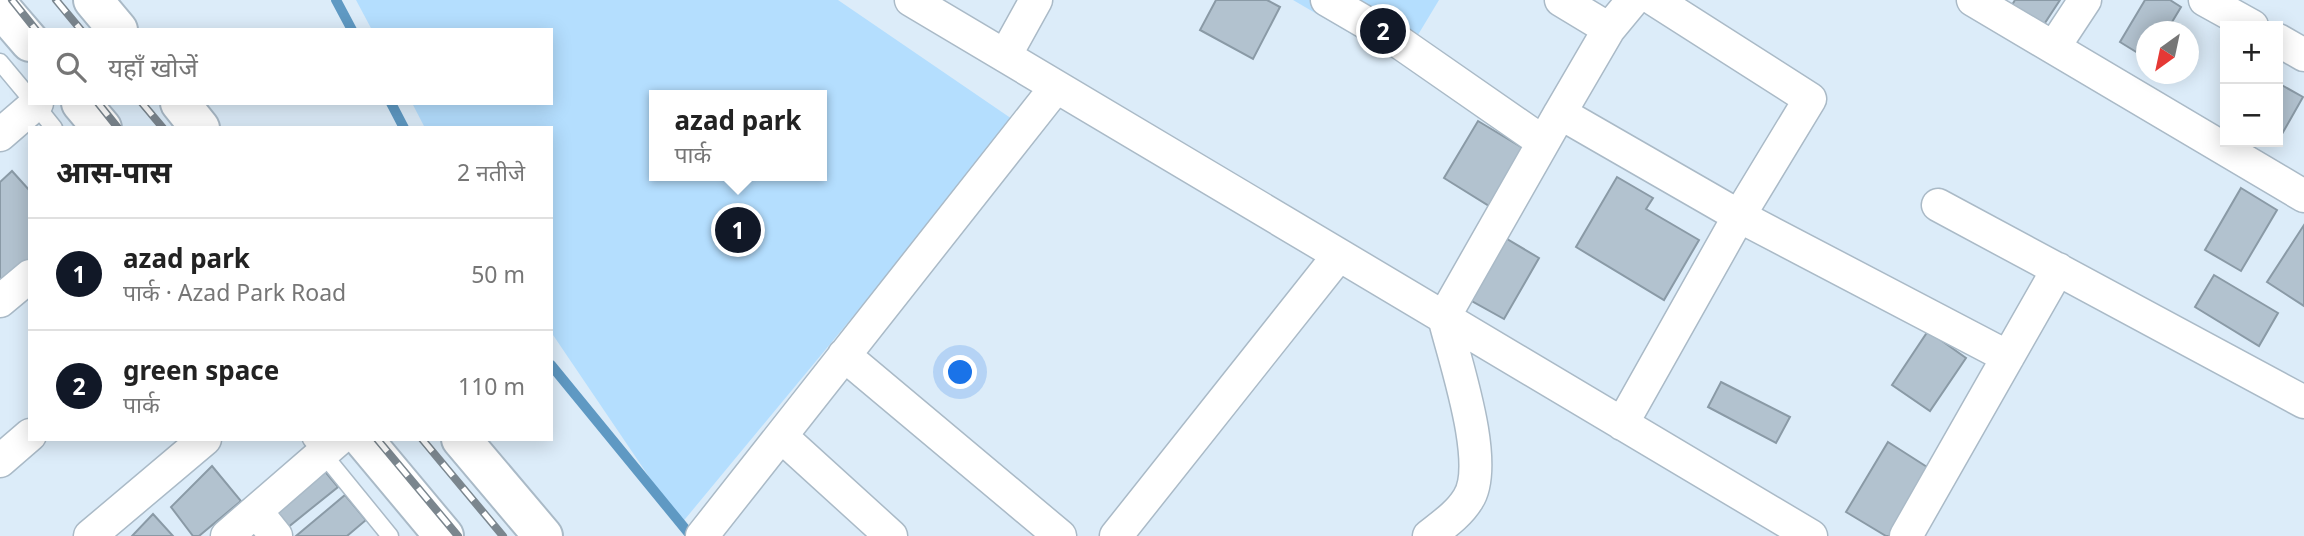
<!DOCTYPE html>
<html lang="hi">
<meta charset="utf-8">
<style>
:root{--surface:#fff;--page:#f2f2f2;--text:#222;--muted:#767676;--line:#e0e0e0;--accent:#111827}
body{margin:0;font-family:"Noto Sans","Noto Sans Devanagari",sans-serif;background:var(--page);color:var(--text)}
.controls{position:absolute;right:21px;top:21px;display:grid;overflow:hidden;border-radius:0px;box-shadow:0 4px 18px #0003}
.controls button{width:63px;height:63px;display:grid;place-items:center;padding:0;border:0;border-bottom:2px solid var(--line);background:var(--surface);color:var(--text);font:35px sans-serif}
.compass{position:absolute;left:2136px;top:21px;width:63px;height:63px;border-radius:50%;background:var(--surface);box-shadow:0 4px 18px #0003;rotate:213deg}
.you{position:absolute;left:961px;top:373px;width:24px;height:24px;margin:-18px;border:5px solid #fff;border-radius:50%;background:#1a73e8;box-shadow:0 0 0 10px #1a73e833}
.badge{display:grid;place-items:center;width:46px;height:46px;border-radius:50%;background:var(--accent);color:#fff;font-size:23px;font-weight:700}
.pin{position:absolute;translate:-50% -50%;border:4px solid #fff;box-shadow:0 2px 7px #0006}
.popup{position:absolute;left:649px;top:90px;width:178px;height:91px;box-sizing:border-box;display:grid;place-content:center;border-radius:0px;background:var(--surface);filter:drop-shadow(0 2px 5px #0005);font-size:23px;white-space:nowrap;color:var(--muted)}
.popup b{font-size:26px;color:var(--text)}
.popup::after{content:'';position:absolute;left:50%;top:100%;margin-left:-14px;border:14px solid transparent;border-top-color:var(--surface)}
.list{margin:0;padding:0;list-style:none}
h2{display:flex;justify-content:space-between;align-items:center;height:91px;margin:0;padding:0 28px;font-size:30px}
h2 small{font-size:23px;font-weight:400;color:var(--muted)}
.list li{display:grid;grid-template-columns:46px 1fr auto;gap:21px;align-items:center;box-sizing:border-box;height:112px;padding:0 28px;border-top:2px solid var(--line)}
.list b{display:block;font-size:26px;white-space:nowrap}
.list p{margin:0;font-size:23px;white-space:nowrap;color:var(--muted)}
.list em{font-size:23px;font-style:normal;color:var(--muted)}
.icon{flex:none;width:38px;height:38px;fill:none;stroke:currentColor;stroke-width:2;stroke-linecap:round;stroke-linejoin:round}
.map{position:relative;flex:none;width:2304px;height:536px;overflow:hidden}
.search{position:absolute;background:var(--surface);box-shadow:0 4px 18px #0003;left:28px;top:28px;width:525px;height:77px;display:flex;align-items:center;gap:18px;box-sizing:border-box;padding:0 24px;border-radius:0px;color:var(--muted);font-size:26px}
.panel{position:absolute;background:var(--surface);box-shadow:0 4px 18px #0003;left:28px;top:126px;width:525px;height:315px;border-radius:0px}
.map>svg:first-child{display:block}
.green{fill:#b4defe;fill-rule:evenodd}
.lines{fill:none;stroke-linecap:round;stroke-linejoin:round}
.stream{stroke:#5f99c3;stroke-width:10}
.building{fill:#b2c2cf;stroke:#8a9aa6;stroke-width:2}
.service-casing{stroke:#aabac7;stroke-width:19}
.minor-casing{stroke:#aabac7;stroke-width:35}
.secondary-casing{stroke:#aabac7;stroke-width:42}
.service{stroke:#fff;stroke-width:16}
.minor{stroke:#fff;stroke-width:32}
.secondary{stroke:#fff;stroke-width:38}
.rail-casing{stroke:#7b868e;stroke-width:8}
.rail{stroke:#fff;stroke-width:5;stroke-dasharray:16;stroke-linecap:butt}
</style>
<div class="map">
<svg width="2304" height="536" viewBox="0 0 2304 536">
<rect width="100%" height="100%" fill="#dcecf9"/>
<path class="green" d="M356,0H838L1015,121L681,524L551,332V128H425L412,103H551V30H372ZM654,95H822V176H654Z
M1293,0H1439L1401,63Z"/>
<g class="lines">
<path class="stream" d="M336,0L352,30
M391,103L404,128
M551,365L691,536"/>
</g>
<path class="building" d="M1216,0H1267L1280,7L1253,59L1200,30Z
M2015,0H2060L2037,35L2006,15Z
M2145,0H2170L2181,7L2166,32H2146V58L2120,42Z
M2278,83L2303,97L2282,134L2278,132Z
M1478,121L1528,151L1494,209L1444,178Z
M12,171L30,191V271L0,281V182Z
M1617,177L1653,198L1646,209L1699,240L1664,300L1576,247Z
M2241,188L2277,210L2241,271L2205,250Z
M2304,225V306L2267,282Z
M1497,233L1539,258L1504,319L1461,295Z
M2214,275L2278,313L2259,346L2195,307Z
M1928,331L1966,358L1930,411L1892,385Z
M1721,382L1790,417L1776,443L1708,407Z
M1888,442L1938,474L1900,536H1886L1846,512Z
M318,463L338,487L287,528L269,506Z
M212,466L241,501L199,536H193L171,507Z
M345,495L366,520L347,536H296Z
M153,514L173,536H132Z"/>
<g class="lines">
<defs>
<path id="service" d="M0,62L30,98
M34,103L54,128
M311,439L390,536"/>
<path id="minor" d="M911,0L1811,536
M1327,0L1399,42L1543,142
M1561,0L1609,29
M1973,0L2304,196
M2205,0L2252,26
M2278,40L2304,55
M2054,47L2085,0
M1005,56L1036,0
M1560,113L1609,29L1633,0
M0,135L37,103
M1938,205L2304,402
M0,301L30,276
M844,355L1060,536
M1622,424L1739,216L1810,99L1655,0
M781,436L891,536
M0,461L30,435
M256,511L276,536
M90,536L205,439
M227,536L339,439
M702,536L1056,87
M1116,536L1339,255
M1429,536C1443,525 1459,514 1468,499C1491,464 1454,358 1444,317L1560,113L1739,216L2008,357
M1906,536L2058,269"/>
<path id="secondary" d="M93,0L118,30
M0,7L30,42
M81,103L102,128
M180,103L200,128
M363,439L444,536
M461,439L543,536"/>
</defs>
<use href="#service" class="service-casing"/>
<use href="#minor" class="minor-casing"/>
<use href="#secondary" class="secondary-casing"/>
<use href="#service" class="service"/>
<use href="#minor" class="minor"/>
<use href="#secondary" class="secondary"/>
<defs>
<path id="rail" d="M12,0L36,30
M56,0L81,30
M98,103L118,128
M142,103L163,128
M377,439L458,536
M422,439L503,536"/>
</defs>
<use href="#rail" class="rail-casing"/>
<use href="#rail" class="rail"/>
</g>
</svg>
<div class="controls">
<button>+</button>
<button>−</button>
</div>
<svg class="compass" viewBox="-18 -18 36 36"><path d="M0-13l5 13h-10z" fill="#e53935"/><path d="M0 13l5-13h-10z" fill="#767676"/></svg>
<div class="you"></div>
<div class="pin badge" style="left:738px;top:230px">1</div>
<div class="popup"><b>azad park</b>पार्क</div>
<div class="pin badge" style="left:1383px;top:31px">2</div>
<div class="search"><svg class="icon" aria-label="search" viewBox="0 0 24 24"><circle cx="10" cy="10" r="6"/><path d="M15 15l6 6"/></svg>यहाँ खोजें</div>
<section class="panel">
<h2>आस-पास<small>2 नतीजे</small></h2>
<ul class="list">
<li><span class="badge">1</span><div><b>azad park</b><p>पार्क · Azad Park Road</p></div><em>50 m</em></li>
<li><span class="badge">2</span><div><b>green space</b><p>पार्क</p></div><em>110 m</em></li>
</ul>
</section>
</div>
